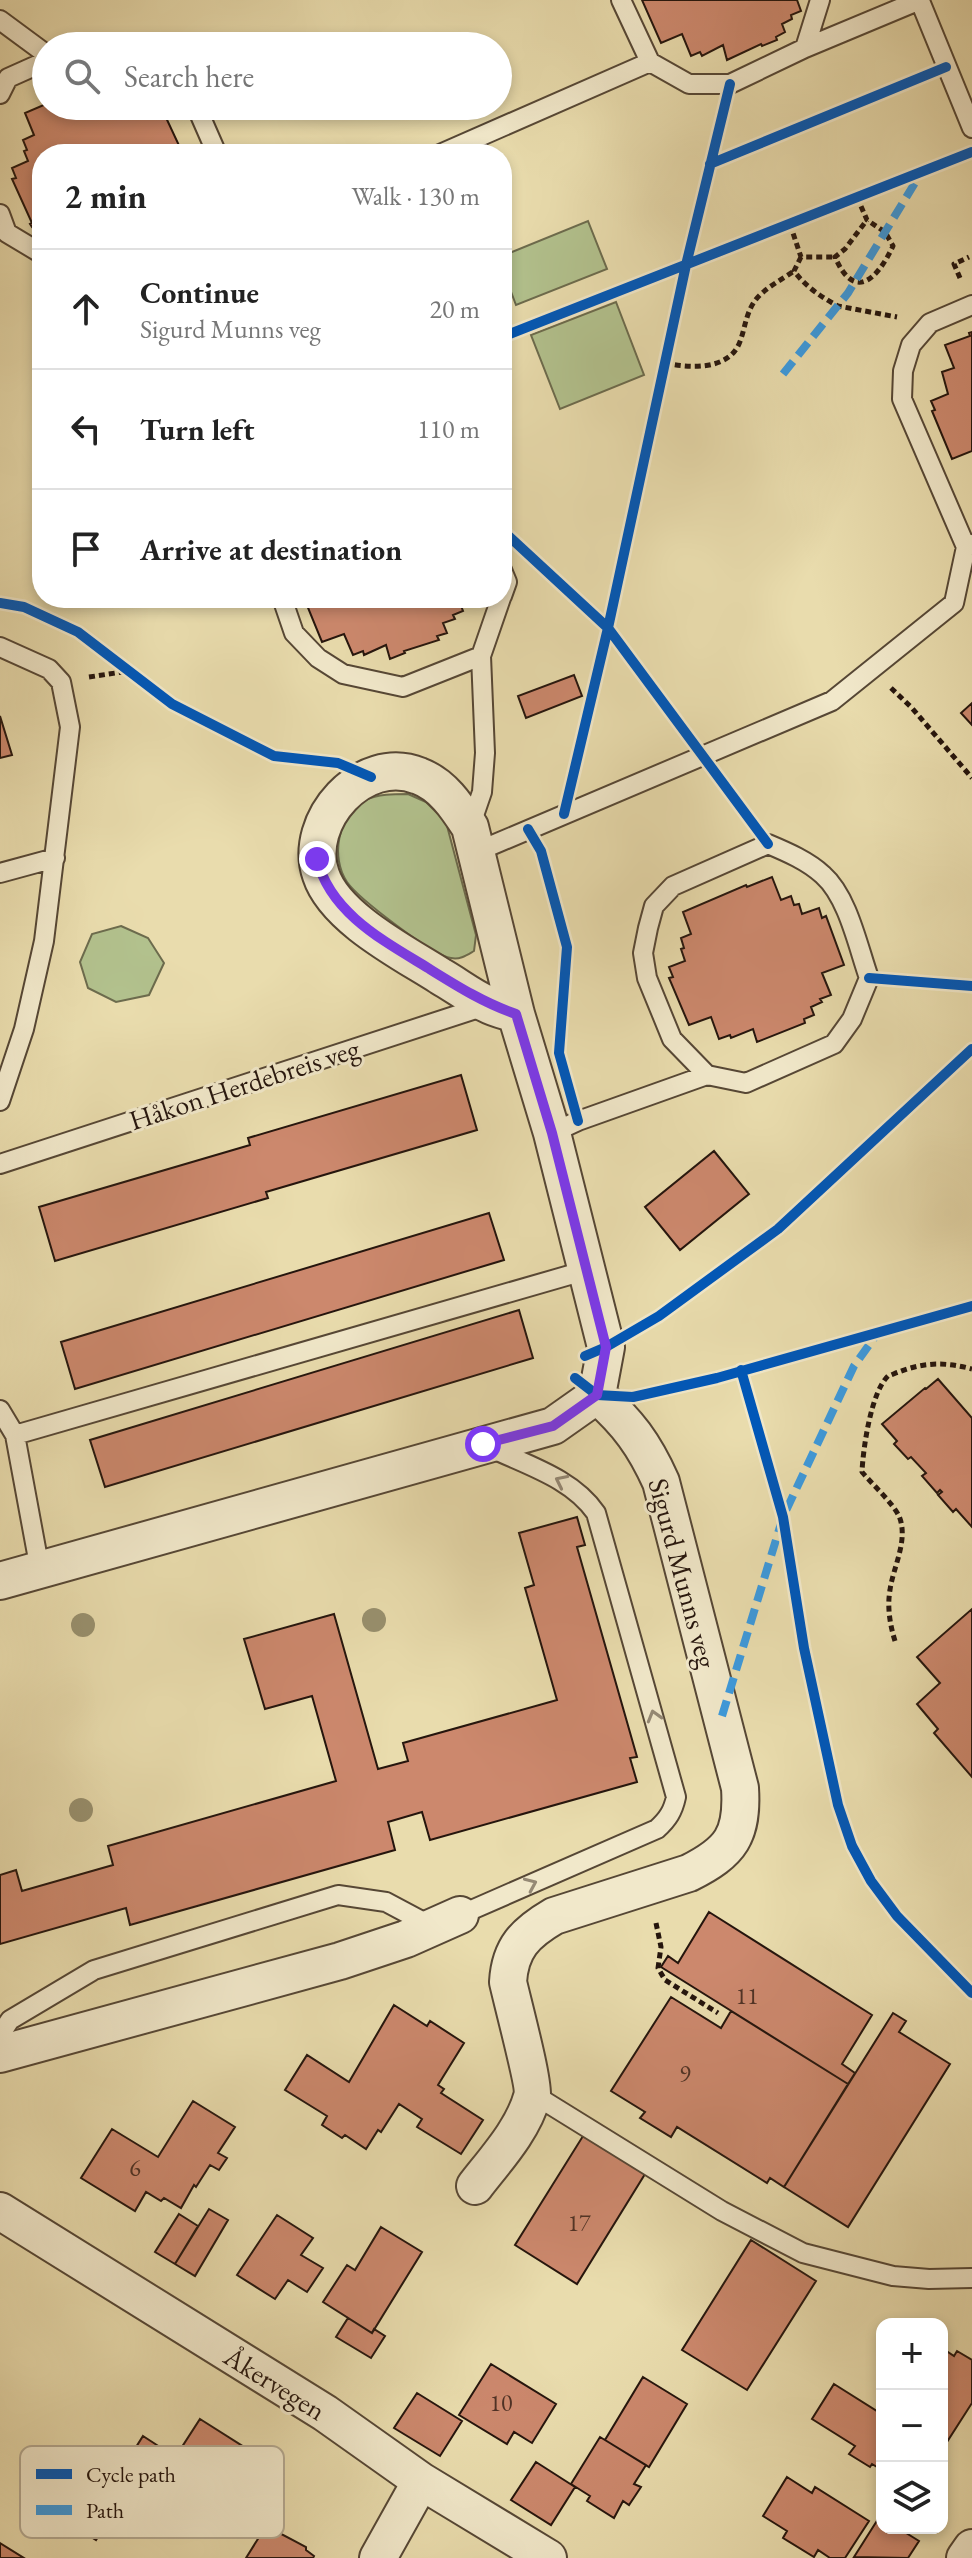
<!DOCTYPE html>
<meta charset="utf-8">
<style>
:root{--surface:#fff;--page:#f6f6f6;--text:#222;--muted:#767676;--line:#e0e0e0}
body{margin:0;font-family:"EB Garamond",serif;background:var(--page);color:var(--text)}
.controls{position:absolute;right:24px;bottom:24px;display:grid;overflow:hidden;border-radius:16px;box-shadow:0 4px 12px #0003}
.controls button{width:72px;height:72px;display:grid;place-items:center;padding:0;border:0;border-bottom:2px solid var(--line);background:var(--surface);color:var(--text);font:40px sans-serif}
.stop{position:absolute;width:24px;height:24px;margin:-18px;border:6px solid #7c3aed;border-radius:50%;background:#fff}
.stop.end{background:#7c3aed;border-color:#fff;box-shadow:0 2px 8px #0008}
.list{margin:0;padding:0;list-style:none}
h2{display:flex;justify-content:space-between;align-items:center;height:104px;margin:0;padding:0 32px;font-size:34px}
h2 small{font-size:26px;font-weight:400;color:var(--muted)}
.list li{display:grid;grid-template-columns:52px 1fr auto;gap:24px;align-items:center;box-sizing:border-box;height:120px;padding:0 32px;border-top:2px solid var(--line)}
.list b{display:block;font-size:30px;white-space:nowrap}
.list p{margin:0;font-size:26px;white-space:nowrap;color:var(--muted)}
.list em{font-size:26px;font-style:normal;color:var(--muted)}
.icon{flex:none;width:44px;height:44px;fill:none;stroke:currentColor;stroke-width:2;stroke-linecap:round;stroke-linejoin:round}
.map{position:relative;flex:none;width:972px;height:2558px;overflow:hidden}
.search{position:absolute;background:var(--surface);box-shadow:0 4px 12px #0003;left:32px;top:32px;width:480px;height:88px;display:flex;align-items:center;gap:20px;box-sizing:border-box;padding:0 28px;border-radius:44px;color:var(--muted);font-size:30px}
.panel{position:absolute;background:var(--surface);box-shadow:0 4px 12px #0003;left:32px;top:144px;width:480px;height:464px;border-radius:32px}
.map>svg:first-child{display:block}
.green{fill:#b2c18d;stroke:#6c6b4d;stroke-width:2}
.building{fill:#cc886d;stroke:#25150d;stroke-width:2}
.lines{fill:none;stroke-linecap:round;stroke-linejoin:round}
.lane-casing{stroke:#564735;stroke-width:22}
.street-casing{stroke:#564735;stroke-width:40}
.path{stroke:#25150d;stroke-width:5;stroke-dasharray:6 4;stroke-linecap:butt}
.lane{stroke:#f1e8ca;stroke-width:18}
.street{stroke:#f1e8ca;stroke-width:36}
.quiet{stroke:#3c9ade;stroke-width:8;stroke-dasharray:16 8;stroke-linecap:butt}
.cycleway-casing{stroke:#f1e8ca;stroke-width:15}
.cycleway{stroke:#0057b8;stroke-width:10}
.tree{fill:#98906e}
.oneway{stroke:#958975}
.route{stroke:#7c3aed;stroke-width:10}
.labels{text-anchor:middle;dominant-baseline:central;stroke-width:6;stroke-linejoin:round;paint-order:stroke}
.number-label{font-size:24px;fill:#4f3225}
.street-label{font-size:28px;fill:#25150d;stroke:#f1e8ca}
.key{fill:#f1e8ca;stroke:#b4a991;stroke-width:2}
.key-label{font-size:22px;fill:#25150d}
</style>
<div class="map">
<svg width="972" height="2558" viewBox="0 0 972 2558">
<rect width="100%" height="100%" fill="#e9dcad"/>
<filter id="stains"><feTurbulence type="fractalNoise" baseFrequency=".0025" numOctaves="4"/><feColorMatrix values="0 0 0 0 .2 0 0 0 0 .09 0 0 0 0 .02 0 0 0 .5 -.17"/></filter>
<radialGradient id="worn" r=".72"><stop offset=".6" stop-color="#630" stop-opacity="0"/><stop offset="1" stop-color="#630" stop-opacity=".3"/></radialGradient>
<path class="green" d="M588,221L607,269L516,305L502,268V256Z
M616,302L644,375L560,409L531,335Z
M408,794L426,802L446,822L476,935L474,951C467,955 460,960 451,958C433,956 358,898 347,882C330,857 338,815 365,800C378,794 394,794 408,794Z
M121,926L148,938L164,963L149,995L116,1002L88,988L80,962L92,934Z"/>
<path class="building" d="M642,0H797L801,11L791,15L792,19L782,24L785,32L776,37L777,40L762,46L761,44L727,60L723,45L702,56L700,52L691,56L682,34L661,43Z
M46,104L141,106L145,115L162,109L183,154H42V223L32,227L30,224L32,223L12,179L16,178L12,168L28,161L24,151L27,150L23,140L34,135L25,113Z
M972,332V451L952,459L932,411L935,410L931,401L948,394L942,372L954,368L945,345L970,336L969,333Z
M304,598H458L463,611L453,615L455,619L443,623L447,633L437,636L439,640L404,651L405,653L390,659L386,645L364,655L363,651L353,655L344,634L322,642Z
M574,675L582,696L526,718L518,696Z
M972,703V725L961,713Z
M0,716L12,755L0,758Z
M772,877L781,900L791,896L794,905L799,904L802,914L819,908L822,918L826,916L844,965L822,973L831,995L820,999L822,1002L811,1007L814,1015L804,1019L805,1023L757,1042L753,1029L731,1038L730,1035L719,1039L711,1017L689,1025L669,978L673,977L669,967L685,961L681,949L684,948L681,938L691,934L683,912L746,885L747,887Z
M461,1075L477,1130L266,1192L268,1198L55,1261L39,1207L250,1145L248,1138Z
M714,1151L749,1194L680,1250L645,1207Z
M489,1213L504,1260L75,1389L61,1342Z
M519,1310L533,1358L105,1487L90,1440Z
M938,1379L972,1418V1527L956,1509L953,1512L938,1495L942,1492L940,1490L937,1493L922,1476L926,1473L911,1457L908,1459L894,1444L897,1441L882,1424L925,1388L926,1389Z
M577,1517L585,1545L577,1547L637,1757L630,1758L637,1782L430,1840L422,1812L388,1822L395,1850L130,1925L126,1908L0,1944V1875L16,1870L22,1891L113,1865L108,1846L336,1781L312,1696L265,1709L244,1639L334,1614L378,1769L408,1761L403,1743L557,1700L525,1588L534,1585L519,1533Z
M972,1609V1777L934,1733L938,1729L917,1704L940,1683L917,1657Z
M709,1912L872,2015L842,2064L855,2073L848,2084L661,1967L668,1956L678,1963Z
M671,1997L721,2028L731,2011L848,2084L784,2187L770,2178L767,2183L677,2127L671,2137L640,2118L645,2112L611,2091Z
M394,2005L427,2026L430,2021L464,2043L438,2085L444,2089L441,2093L483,2120L461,2154L417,2127L422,2119L399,2104L381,2132L378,2130L366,2149L345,2135L342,2138L322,2125L327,2116L285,2090L307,2055L349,2082Z
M893,2013L906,2021L899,2032L950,2064L848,2227L784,2187Z
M193,2101L235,2127L218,2153L227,2158L219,2170L210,2165L196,2187L194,2185L181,2208L164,2198L161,2201L146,2192L135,2211L81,2178L112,2129L158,2157Z
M583,2136L645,2174L577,2284L515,2245Z
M209,2209L228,2220L195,2276L175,2264Z
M179,2214L198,2226L175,2264L155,2252Z
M277,2215L313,2238L301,2255L323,2268L307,2292L288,2280L275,2299L237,2275Z
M381,2227L422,2252L372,2333L323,2302L347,2265L355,2270Z
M751,2240L816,2281L747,2390L682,2350Z
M348,2318L372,2333L374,2329L385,2336L371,2358L336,2337Z
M942,2348L954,2356L957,2351L972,2360V2403L945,2445L942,2443Z
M491,2364L556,2404L532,2443L514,2432L507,2444L459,2415Z
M643,2377L687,2404L649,2467L605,2440Z
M834,2384L877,2411L882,2403V2470L872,2464L870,2467L849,2454L855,2446L812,2419Z
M417,2393L462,2421L440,2456L394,2428Z
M200,2419L260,2457L230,2505L204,2489L201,2494L181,2481L184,2476L169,2467Z
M143,2436L166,2451L144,2486L121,2471Z
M600,2437L646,2465L634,2484L641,2487L629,2505L623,2501L614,2518L587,2501L590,2496L571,2484Z
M536,2462L575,2487L551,2525L511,2500Z
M787,2477L812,2493L815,2487L869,2521L845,2558H830L818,2550L814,2557L783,2538L787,2531L763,2516Z
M880,2516L882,2528H898L919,2541L908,2558L854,2557Z
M95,2517L106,2524L96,2540L85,2533Z
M266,2526L306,2547V2550L314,2556L313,2558H246Z
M0,2543L24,2558H0Z"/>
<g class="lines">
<defs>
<path id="lane" d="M621,0L650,62L689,84H730L805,48L820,0
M920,1L972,128
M0,20L46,54
M81,46L85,44L91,46
M805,48L920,0
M0,94L8,78L46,61
M196,106L217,154
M440,154L650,62
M0,214L7,233L42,254
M972,305L930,323L911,345L903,371L902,399L966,547L972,544
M502,570L507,582L502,596
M282,598L294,633L318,658L343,674L403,687L481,656
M0,647L49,669L61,682L70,727L44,941L24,1029L0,1101
M470,827L482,792L485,753L481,656L501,598
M476,852L832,701L954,603L966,547
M0,873L55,858
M552,1133L578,1121L707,1075L746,1083L834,1044L852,1019L869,978C858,947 848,897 823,875C808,861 787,852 768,844L673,886L654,906L648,928L643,953L647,978L672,1039L707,1075
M0,1164L488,1005
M0,1410L15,1435L40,1570
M15,1435L587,1270
M460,1915L657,1829C668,1819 673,1811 676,1797L596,1513C572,1478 526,1465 489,1447
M0,2035L10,2020L94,1970L338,1895L386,1902L433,1927
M533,2094L722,2211L803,2253L893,2276L929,2279L972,2278"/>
<path id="street" d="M516,1014C507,1011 496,1009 487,1004C471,997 456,985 440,976C404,953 335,918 321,875C302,821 363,753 419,776C443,785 457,807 470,827L516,1014L552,1133L606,1347L597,1395
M0,1581L553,1426L597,1395
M0,2054L340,1961L406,1939L460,1915
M475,2186C495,2160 523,2130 532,2097C535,2086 512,2000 508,1982C510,1948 525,1933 554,1916L689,1873C731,1852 743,1835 740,1788L661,1482C644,1444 628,1423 597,1395
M0,2211L325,2413L421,2481L548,2558
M378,2558L421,2481
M965,2558L972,2548"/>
</defs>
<use href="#lane" class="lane-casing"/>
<use href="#street" class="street-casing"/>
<path class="path" d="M857,197L867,220L885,232L893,246C878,278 855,303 835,257L845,249L867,220
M790,224L801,257H835
M801,257L794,271C805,286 821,297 838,306L897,317
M960,278L954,264L969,257
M665,363C688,368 727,371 739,344C745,330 745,316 754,302C763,289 781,280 794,271
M89,677L129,671
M891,688L912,708L972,778
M895,1641C890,1625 887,1607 890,1590C893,1567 909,1540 899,1516C892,1502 872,1484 862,1472C863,1449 871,1392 888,1376C889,1376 898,1372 899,1372C924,1362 946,1362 972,1369
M656,1923L661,1947L658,1968L665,1980L718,2013"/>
<use href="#lane" class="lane"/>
<use href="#street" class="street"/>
<path class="quiet" d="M783,374L848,293L921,173
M722,1716L783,1517L854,1366L877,1334"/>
<defs>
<path id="cycleway" d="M730,84L686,265L608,628L768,844
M710,164L946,67
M502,337L972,152
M502,530L608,628L564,814
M0,603L24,607L78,632L172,704L274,756L338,763L371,777
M528,829L541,851L567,947L559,1053L578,1121
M869,978L972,986
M585,1356L606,1347L659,1316L778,1229L972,1049
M741,1370L783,1517L804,1648L838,1805L852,1846L871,1881L897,1916L972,1993
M575,1378L597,1395L633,1397L717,1378L972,1306"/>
</defs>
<use href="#cycleway" class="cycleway-casing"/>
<use href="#cycleway" class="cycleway"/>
</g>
<g class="tree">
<circle cx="374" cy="1620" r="12"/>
<circle cx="83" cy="1625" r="12"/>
<circle cx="81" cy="1810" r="12"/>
</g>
<defs><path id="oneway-chevron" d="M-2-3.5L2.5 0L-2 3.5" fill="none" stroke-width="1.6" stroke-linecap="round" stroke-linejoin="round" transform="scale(2)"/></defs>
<g class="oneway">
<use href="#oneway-chevron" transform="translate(561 1481) rotate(-154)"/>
<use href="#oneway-chevron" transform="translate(654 1716) rotate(-106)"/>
<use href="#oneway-chevron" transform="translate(531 1884) rotate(-24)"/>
</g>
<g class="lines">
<path class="route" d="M317,859C330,913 384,941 428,968C457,986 484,1003 516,1014L552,1133L606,1347L597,1395L553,1426L483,1444"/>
</g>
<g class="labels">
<g class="number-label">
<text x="747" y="1995">11</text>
<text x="685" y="2073">9</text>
<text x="135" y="2167">6</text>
<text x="579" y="2222">17</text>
<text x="501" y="2402">10</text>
</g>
<g class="street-label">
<text transform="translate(244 1084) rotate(-18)">Håkon Herdebreis veg</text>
<text transform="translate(683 1573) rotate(75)">Sigurd Munns veg</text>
<text transform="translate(275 2383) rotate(32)">Åkervegen</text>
</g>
</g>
<rect x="20" y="2446" width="264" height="92" rx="12" class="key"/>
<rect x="36" y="2469" width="36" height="10" fill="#0057b8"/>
<rect x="36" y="2505" width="36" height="10" fill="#3c9ade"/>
<g class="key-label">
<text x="86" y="2482">Cycle path</text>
<text x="86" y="2518">Path</text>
</g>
<rect width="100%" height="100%" filter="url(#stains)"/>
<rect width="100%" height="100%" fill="url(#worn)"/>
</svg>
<div class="controls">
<button>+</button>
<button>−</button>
<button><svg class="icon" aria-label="layers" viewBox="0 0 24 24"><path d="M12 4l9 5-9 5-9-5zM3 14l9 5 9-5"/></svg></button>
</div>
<div class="stop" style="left:483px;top:1444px"></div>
<div class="stop end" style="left:317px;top:859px"></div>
<div class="search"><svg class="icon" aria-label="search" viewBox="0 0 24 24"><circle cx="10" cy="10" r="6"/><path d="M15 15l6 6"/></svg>Search here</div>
<section class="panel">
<h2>2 min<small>Walk · 130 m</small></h2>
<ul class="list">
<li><svg class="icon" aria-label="ahead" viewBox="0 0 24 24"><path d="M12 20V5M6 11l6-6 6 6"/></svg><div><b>Continue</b><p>Sigurd Munns veg</p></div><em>20 m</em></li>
<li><svg class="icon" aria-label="left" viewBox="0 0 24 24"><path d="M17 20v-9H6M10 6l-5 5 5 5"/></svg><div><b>Turn left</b></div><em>110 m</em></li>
<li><svg class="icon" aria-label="arrive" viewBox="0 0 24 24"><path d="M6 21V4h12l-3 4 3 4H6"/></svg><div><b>Arrive at destination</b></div></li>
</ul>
</section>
</div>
